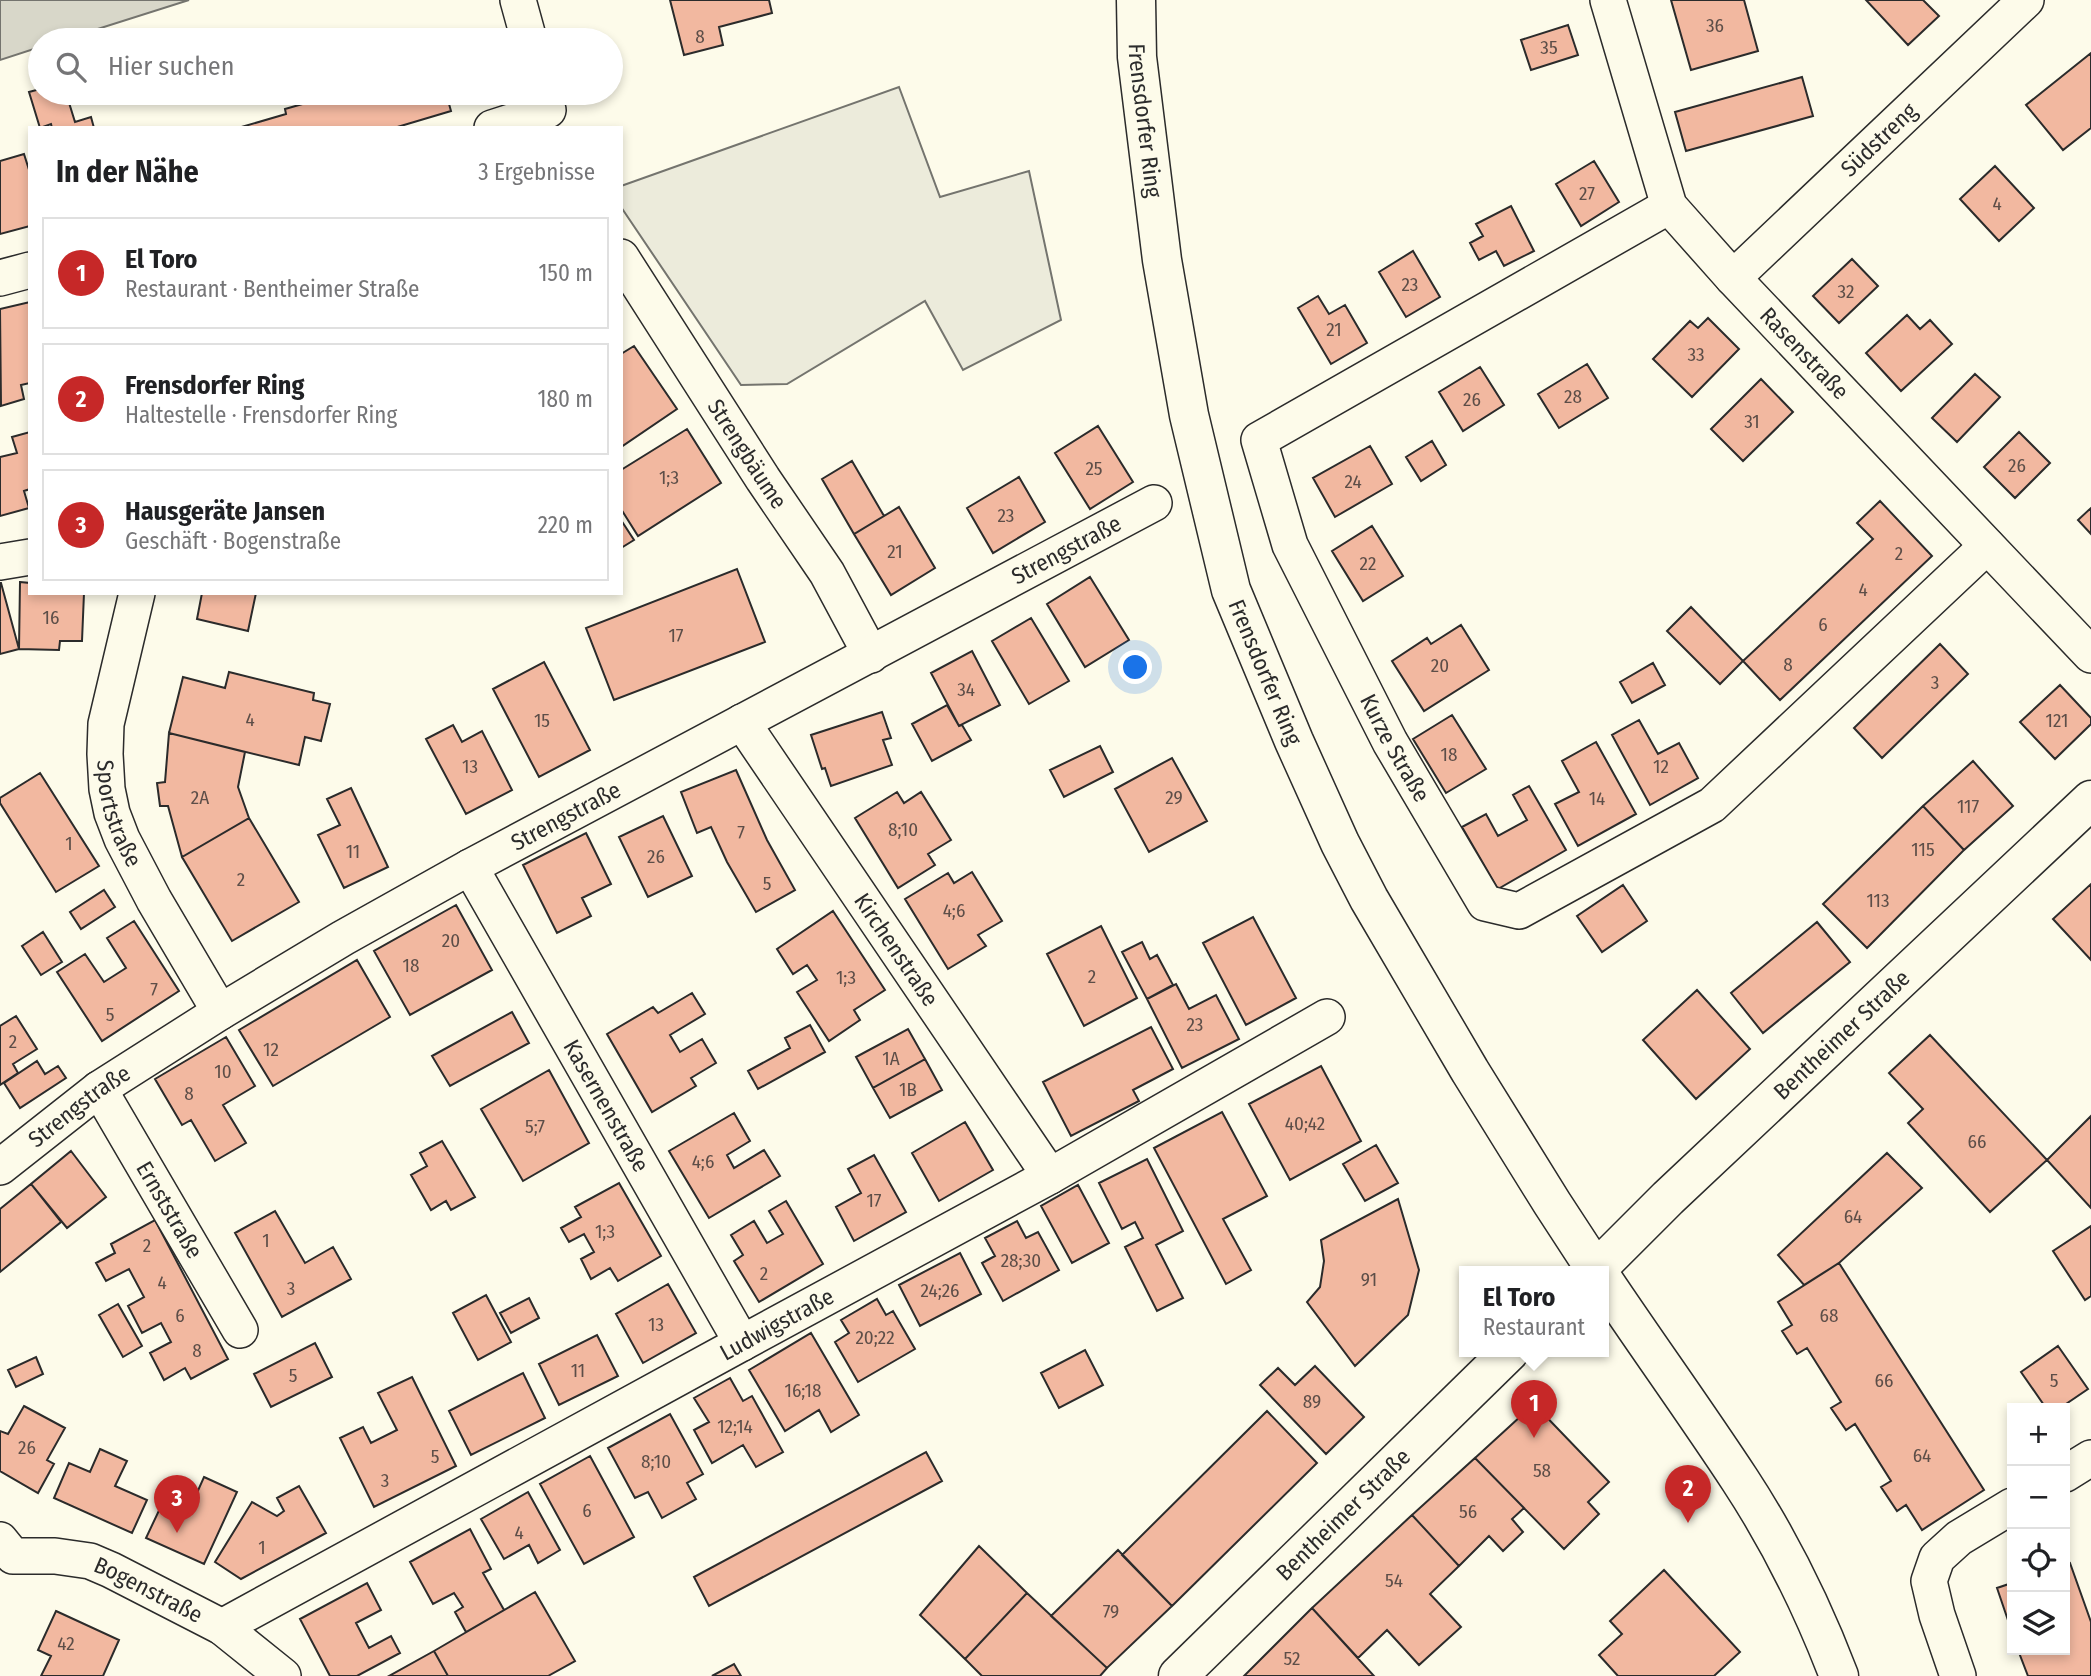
<!DOCTYPE html>
<html lang="de">
<meta charset="utf-8">
<style>
:root{--surface:#fff;--page:#f2f2f2;--text:#202124;--muted:#757577;--line:#e0e0e0;--accent:#c62828}
body{margin:0;font-family:"Fira Sans Condensed",sans-serif;background:var(--page);color:var(--text)}
.controls{position:absolute;right:21px;bottom:21px;display:grid;overflow:hidden;border-radius:0px;box-shadow:0 4px 10px #0003}
.controls button{width:63px;height:63px;display:grid;place-items:center;padding:0;border:0;border-bottom:2px solid var(--line);background:var(--surface);color:var(--text);font:35px sans-serif}
.you{position:absolute;left:1136px;top:668px;width:24px;height:24px;margin:-18px;border:5px solid #fff;border-radius:50%;background:#1a73e8;box-shadow:0 0 0 10px #1a73e833}
.badge{display:grid;place-items:center;width:46px;height:46px;border-radius:50%;background:var(--accent);color:#fff;font-size:23px;font-weight:700}
.pin{position:absolute;translate:-50% -58px;filter:drop-shadow(0 2px 4px #0008)}
.pin::after{content:'';position:absolute;top:37px;width:24px;height:21px;background:inherit;clip-path:polygon(0 0,100% 0,50% 100%)}
.popup{position:absolute;left:1459px;top:1266px;width:150px;height:91px;box-sizing:border-box;display:grid;place-content:center;border-radius:0px;background:var(--surface);filter:drop-shadow(0 2px 5px #0005);font-size:23px;white-space:nowrap;color:var(--muted)}
.popup b{font-size:26px;color:var(--text)}
.popup::after{content:'';position:absolute;left:50%;top:100%;margin-left:-14px;border:14px solid transparent;border-top-color:var(--surface)}
.list{margin:0;padding:0;list-style:none}
h2{display:flex;justify-content:space-between;align-items:center;height:91px;margin:0;padding:0 28px;font-size:30px}
h2 small{font-size:23px;font-weight:400;color:var(--muted)}
.list li{display:grid;grid-template-columns:46px 1fr auto;gap:21px;align-items:center;box-sizing:border-box;height:112px;margin:0 14px 14px;padding:0 14px;border:2px solid var(--line);border-radius:0px}
.list b{display:block;font-size:26px;white-space:nowrap}
.list p{margin:0;font-size:23px;white-space:nowrap;color:var(--muted)}
.list em{font-size:23px;font-style:normal;color:var(--muted)}
.icon{flex:none;width:38px;height:38px;fill:none;stroke:currentColor;stroke-width:2;stroke-linecap:round;stroke-linejoin:round}
.map{position:relative;flex:none;width:2091px;height:1676px;overflow:hidden}
.search{position:absolute;background:var(--surface);box-shadow:0 4px 10px #0003;left:28px;top:28px;width:595px;height:77px;display:flex;align-items:center;gap:18px;box-sizing:border-box;padding:0 24px;border-radius:38px;color:var(--muted);font-size:26px}
.panel{position:absolute;background:var(--surface);box-shadow:0 4px 10px #0003;left:28px;top:126px;width:595px;height:469px;border-radius:0px}
.map>svg:first-child{display:block}
.green{fill:#ecebdb;stroke:#74746e;stroke-width:2}
.water{fill:#d8d7c9;stroke:#74746e;stroke-width:2}
.building{fill:#f2b8a0;stroke:#2b2b2b;stroke-width:2}
.lines{fill:none;stroke-linecap:round;stroke-linejoin:round}
.minor-casing{stroke:#2b2b2b;stroke-width:38}
.tertiary-casing{stroke:#2b2b2b;stroke-width:41}
.minor{stroke:#fdfbea;stroke-width:35}
.tertiary{stroke:#fdfbea;stroke-width:38}
.labels{text-anchor:middle;dominant-baseline:central;stroke-width:5;stroke-linejoin:round;paint-order:stroke}
.number-label{font-size:19px;fill:#5d4e48}
.street-label{font-size:23px;fill:#2b2b2b;stroke:#fdfbea}
</style>
<div class="map">
<svg width="2091" height="1676" viewBox="0 0 2091 1676">
<rect width="100%" height="100%" fill="#fdfbea"/>
<path class="green" d="M899,87L940,197L1029,171L1061,320L963,370L925,301L787,384L741,385L621,207V186Z"/>
<path class="water" d="M0,0H189L63,40H40V47L0,60Z"/>
<path class="building" d="M670,0H769L772,13L719,27L723,45L684,55Z
M1671,0H1744L1758,51L1691,70Z
M1866,0H1923L1939,16L1908,45Z
M1568,25L1578,55L1531,70L1521,40Z
M2091,53V128L2063,150L2026,105Z
M1802,77L1813,116L1686,151L1675,112Z
M40,89V93H66L75,122L91,117L94,128H52L51,124L40,128L29,92Z
M341,93H446L451,111L394,128H238L286,114L285,109Z
M24,154L30,173V226L0,234V161Z
M1594,161L1619,202L1581,226L1556,184Z
M1995,166L2034,208L1999,241L1960,199Z
M1511,206L1534,251L1504,266L1496,251L1479,260L1470,243L1483,236L1476,224Z
M1413,251L1440,297L1406,317L1379,272Z
M1852,259L1878,286L1839,323L1813,296Z
M1318,296L1329,314L1345,305L1367,343L1331,364L1298,308Z
M30,302V383L21,385L24,399L1,406L0,309Z
M1907,315L1920,329L1930,320L1952,344L1901,391L1866,353Z
M1708,318L1739,349L1692,397L1653,359L1690,321L1698,328Z
M634,346L677,409L621,447V354Z
M1587,364L1608,398L1559,428L1538,394Z
M1480,367L1504,405L1463,431L1439,392Z
M1975,374L2000,397L1957,442L1932,418Z
M1761,379L1793,412L1743,461L1711,429Z
M1098,426L1133,482L1090,509L1055,453Z
M687,429L721,483L638,536L621,509V470Z
M30,432V489L24,491L29,508L0,516V457L17,453L12,437Z
M2019,432L2050,463L2015,498L1984,467Z
M1432,441L1446,465L1421,481L1406,457Z
M1370,446L1392,484L1335,517L1313,478Z
M852,461L884,516L854,534L822,479Z
M1019,477L1045,522L993,553L967,508Z
M1880,501L1932,556L1780,700L1743,661L1873,539L1857,523Z
M899,507L935,568L891,595L854,534Z
M2091,508V534L2078,520Z
M621,520L634,540L621,548Z
M1372,526L1403,576L1363,601L1332,551Z
M737,569L765,642L614,700L586,628Z
M1090,577L1129,640L1085,667L1047,604Z
M20,582L30,583V593H84L82,641H60L59,650L19,649Z
M0,583H1L19,649L0,654Z
M202,593H256L248,631L197,619Z
M1691,607L1743,661L1720,684L1667,631Z
M1031,618L1069,681L1029,704L992,641Z
M1461,625L1489,670L1424,711L1392,661L1427,638L1431,644Z
M1940,644L1968,674L1882,758L1854,728Z
M972,651L1000,705L959,726L931,673Z
M544,662L590,750L539,777L493,689Z
M1653,663L1665,685L1632,703L1620,682Z
M229,672L314,693L313,700L330,704L321,741L305,737L299,765L169,733L183,677L225,688Z
M2060,685L2091,718V724L2055,759L2020,722Z
M947,705L959,726L962,725L971,740L932,761L912,724Z
M882,712L891,738L883,740L892,765L831,786L825,768L822,769L811,735Z
M1452,715L1486,769L1446,793L1413,739Z
M1639,720L1658,754L1679,743L1698,778L1650,805L1612,735Z
M453,725L462,742L482,731L512,790L466,814L426,739Z
M169,733L245,752L238,787L249,818L182,857L168,806H160L157,783L165,782Z
M1596,742L1636,814L1578,846L1555,804L1579,792L1562,761Z
M1100,746L1113,772L1064,797L1050,770Z
M1172,758L1207,821L1149,852L1115,789Z
M1973,761L2013,806L1964,850L1923,806Z
M736,770L767,840L795,890L756,912L727,862L711,827L697,833L681,792Z
M40,773L99,866L56,892L0,803V798Z
M1529,786L1566,850L1498,889L1462,827L1486,814L1498,836L1527,820L1513,795Z
M351,788L388,867L344,888L318,835L340,825L327,799Z
M897,792L904,803L921,792L951,840L928,854L935,865L898,888L855,818Z
M1923,806L1964,850L1867,948L1823,904Z
M663,816L692,876L648,897L619,837Z
M249,818L299,902L232,941L182,857Z
M586,833L611,884L582,898L591,916L557,933L523,865Z
M972,872L1002,921L978,935L986,946L948,969L905,899L948,873L954,883Z
M2091,884V960L2053,919Z
M1623,885L1647,921L1602,952L1577,916Z
M104,890L115,907L81,929L70,912Z
M456,905L492,970L410,1015L374,951Z
M833,911L885,990L854,1010L860,1020L829,1041L797,992L817,980L807,965L793,974L777,949Z
M1253,917L1296,998L1246,1025L1203,943Z
M134,921L179,991L102,1041L57,972L85,954L104,982L126,968L107,938Z
M1817,922L1850,962L1763,1033L1731,993Z
M1101,926L1137,998L1084,1026L1047,954Z
M43,932L62,962L41,975L22,946Z
M1142,942L1150,959L1157,955L1173,985L1147,999L1122,952Z
M357,960L390,1017L273,1086L239,1030Z
M1176,984L1189,1009L1216,995L1239,1039L1182,1068L1147,999Z
M1697,990L1750,1049L1696,1099L1643,1040Z
M692,993L705,1014L670,1035L680,1052L702,1039L716,1063L691,1078L696,1086L652,1112L607,1034L653,1007L658,1013Z
M512,1012L529,1043L450,1086L432,1056Z
M16,1016L37,1049L13,1064L18,1073L0,1085V1026Z
M810,1025L825,1052L758,1089L748,1071L790,1048L785,1038Z
M1151,1027L1173,1069L1133,1090L1139,1101L1071,1136L1043,1082Z
M908,1029L925,1059L873,1088L856,1057Z
M1930,1035L2047,1160L1990,1212L1908,1123L1923,1109L1889,1073Z
M226,1037L255,1086L223,1105L246,1143L215,1161L191,1120L182,1125L155,1079Z
M925,1059L942,1090L890,1118L873,1088Z
M37,1061L45,1074L58,1066L66,1078L20,1108L4,1083Z
M1321,1066L1361,1141L1290,1180L1249,1104Z
M549,1070L589,1143L523,1181L481,1109Z
M1222,1112L1267,1196L1223,1219L1251,1270L1226,1284L1154,1148Z
M734,1113L750,1141L727,1155L734,1168L764,1150L780,1176L709,1218L669,1151Z
M2091,1116V1208L2047,1160Z
M965,1122L993,1170L939,1201L912,1153Z
M442,1141L475,1197L451,1210L446,1201L431,1210L411,1175L427,1166L420,1153Z
M1376,1145L1398,1183L1365,1201L1343,1164Z
M71,1151L106,1197L67,1228L31,1184Z
M1887,1153L1922,1188L1839,1263L1804,1285L1778,1255Z
M874,1155L906,1212L854,1241L836,1207L861,1193L848,1169Z
M1147,1159L1183,1231L1156,1245L1183,1298L1157,1311L1125,1247L1143,1238L1135,1222L1122,1229L1099,1183Z
M619,1183L661,1256L618,1281L610,1268L591,1279L581,1259L594,1252L584,1234L569,1242L561,1228L581,1217L575,1207Z
M31,1184L61,1222L0,1272V1209Z
M1078,1185L1109,1243L1072,1263L1041,1206Z
M1398,1199L1419,1270L1408,1315L1355,1366L1307,1302L1320,1287L1324,1261L1321,1240Z
M786,1201L823,1264L759,1302L734,1261L743,1255L731,1235L754,1221L767,1243L783,1234L769,1211Z
M275,1211L305,1263L333,1247L351,1279L282,1317L235,1233Z
M155,1220L228,1359L191,1379L185,1368L164,1380L150,1353L171,1342L161,1323L142,1333L128,1306L144,1297L129,1269L106,1281L96,1263L115,1253L111,1244Z
M1017,1221L1026,1238L1038,1232L1059,1270L1003,1301L982,1263L995,1256L985,1238Z
M2091,1226V1296L2085,1300L2053,1251Z
M960,1253L981,1294L920,1326L899,1285Z
M1839,1263L1984,1490L1922,1530L1906,1505L1897,1511L1881,1487L1891,1481L1855,1424L1846,1430L1831,1408L1841,1402L1807,1348L1797,1354L1782,1331L1792,1325L1778,1302Z
M668,1284L696,1333L643,1363L616,1314Z
M486,1295L511,1342L478,1360L453,1313Z
M529,1298L539,1318L511,1333L500,1313Z
M877,1299L886,1315L893,1311L915,1349L858,1382L835,1342L849,1333L841,1320Z
M118,1304L142,1346L123,1357L99,1315Z
M811,1333L859,1415L831,1432L819,1410L785,1431L749,1370Z
M597,1335L618,1376L559,1405L539,1364Z
M315,1343L332,1377L271,1407L254,1374Z
M2058,1346L2088,1389L2060,1408H2046L2021,1372Z
M1085,1350L1103,1385L1059,1408L1041,1373Z
M36,1357L43,1374L16,1387L8,1370Z
M1315,1366L1364,1417L1326,1454L1260,1385L1278,1368L1295,1385Z
M523,1373L545,1418L471,1455L449,1411Z
M412,1377L456,1466L374,1507L340,1438L363,1427L371,1443L397,1430L378,1393Z
M730,1378L743,1401L752,1396L783,1452L756,1467L743,1445L712,1463L694,1430L709,1422L694,1398Z
M1534,1404L1609,1482L1588,1502L1599,1514L1564,1549L1475,1458Z
M24,1406L65,1428L47,1460L54,1464L38,1493L0,1471V1431L8,1434Z
M1267,1411L1317,1463L1172,1606L1122,1555Z
M670,1414L703,1474L687,1483L696,1499L662,1518L648,1492L635,1498L608,1448Z
M100,1449L127,1461L115,1486L147,1500L132,1533L54,1498L69,1463L90,1472Z
M926,1452L942,1481L709,1606L694,1577Z
M590,1456L634,1537L584,1564L540,1484Z
M1475,1458L1524,1508L1512,1519L1523,1532L1503,1551L1489,1536L1459,1566L1412,1515Z
M204,1477L237,1492L204,1564L146,1538L163,1502L188,1513Z
M299,1486L326,1533L241,1579L215,1562L252,1502L277,1516L284,1511L277,1498Z
M528,1492L560,1550L538,1563L529,1545L504,1559L481,1519Z
M1412,1515L1459,1566L1430,1594L1461,1627L1419,1665L1387,1630L1358,1658L1312,1608Z
M470,1529L491,1569L483,1573L504,1610L466,1632L455,1612L463,1607L454,1593L433,1604L410,1562Z
M979,1546L1027,1593L965,1659L920,1615Z
M1118,1550L1172,1606L1107,1668L1051,1616Z
M2070,1563L2091,1622V1676H2028L2018,1650H2065V1565Z
M1664,1570L1740,1652L1714,1676H1618L1599,1655L1622,1634L1610,1621Z
M367,1583L381,1610L356,1623L369,1648L391,1636L400,1653L357,1676H330L300,1619Z
M2012,1583V1632L1997,1588Z
M535,1592L575,1661L548,1676H448L434,1651Z
M1027,1593L1107,1668L1100,1676H982L965,1659Z
M1312,1608L1374,1676H1244Z
M56,1611L119,1640L103,1676H41L51,1656L38,1650Z
M434,1651L448,1676H389Z
M734,1664L741,1676H712Z"/>
<g class="lines">
<defs>
<g id="minor">
<path d="M518,0L529,40"/>
<path id="s1" d="M1608,0L1669,206L1733,278L2091,655"/>
<path d="M492,128L548,110"/>
<path id="s2" d="M1669,206L1259,440L1290,545L1390,742L1485,903L1519,911L1712,805L1987,546"/>
<path id="s3" d="M621,257L763,479L827,573L871,655"/>
<path d="M0,278L30,270"/>
<path id="s4" d="M1733,278L2026,0"/>
<path d="M0,562L30,557"/>
<path id="s5" d="M137,593L106,724L105,754L107,789L112,813L122,839L154,900L220,1012"/>
<path id="s6" d="M742,722L1050,1176"/>
<path id="s7" d="M470,867L742,1343"/>
<path id="s8" d="M99,1089L240,1330"/>
<path id="s9" d="M0,1167L99,1089L220,1012L343,938L470,867L1154,503"/>
<path d="M2065,1474L2091,1458"/>
<path id="s10" d="M0,1540L13,1556H55L90,1561L111,1570L222,1627L283,1676"/>
<path id="s11" d="M222,1627L742,1343L1050,1176L1327,1017"/>
<path d="M1958,1676L1937,1615L1929,1581L1937,1558L1959,1538L2012,1506"/>
</g>
<g id="tertiary">
<path id="s12" d="M1136,0L1137,57L1162,260L1189,415L1231,590L1294,741L1340,843L1369,899L1470,1071L1552,1203L1597,1272"/>
<path id="s13" d="M1594,1272L1668,1198L2091,800"/>
<path d="M1604,1281C1649,1348 1696,1413 1740,1480C1780,1541 1813,1608 1839,1676"/>
<path id="s14" d="M1178,1676L1509,1352"/>
</g>
</defs>
<use href="#minor" class="minor-casing"/>
<use href="#tertiary" class="tertiary-casing"/>
<use href="#minor" class="minor"/>
<use href="#tertiary" class="tertiary"/>
</g>
<g class="labels">
<g class="number-label">
<text x="1715" y="25">36</text>
<text x="700" y="36">8</text>
<text x="1549" y="47">35</text>
<text x="1587" y="193">27</text>
<text x="1997" y="203">4</text>
<text x="1410" y="284">23</text>
<text x="1846" y="291">32</text>
<text x="1334" y="329">21</text>
<text x="1696" y="354">33</text>
<text x="1573" y="396">28</text>
<text x="1472" y="399">26</text>
<text x="1752" y="421">31</text>
<text x="2017" y="465">26</text>
<text x="1094" y="468">25</text>
<text x="669" y="477">1;3</text>
<text x="1353" y="481">24</text>
<text x="1006" y="515">23</text>
<text x="895" y="551">21</text>
<text x="1899" y="553">2</text>
<text x="1368" y="563">22</text>
<text x="1863" y="589">4</text>
<text x="51" y="617">16</text>
<text x="1823" y="624">6</text>
<text x="676" y="635">17</text>
<text x="1788" y="664">8</text>
<text x="1440" y="665">20</text>
<text x="1935" y="682">3</text>
<text x="966" y="689">34</text>
<text x="250" y="719">4</text>
<text x="542" y="720">15</text>
<text x="2057" y="720">121</text>
<text x="1449" y="754">18</text>
<text x="470" y="766">13</text>
<text x="1661" y="766">12</text>
<text x="200" y="797">2A</text>
<text x="1174" y="797">29</text>
<text x="1597" y="798">14</text>
<text x="1968" y="806">117</text>
<text x="903" y="829">8;10</text>
<text x="741" y="832">7</text>
<text x="69" y="843">1</text>
<text x="1923" y="849">115</text>
<text x="353" y="851">11</text>
<text x="656" y="856">26</text>
<text x="241" y="879">2</text>
<text x="767" y="883">5</text>
<text x="1878" y="900">113</text>
<text x="954" y="910">4;6</text>
<text x="451" y="940">20</text>
<text x="411" y="965">18</text>
<text x="1092" y="976">2</text>
<text x="846" y="977">1;3</text>
<text x="154" y="989">7</text>
<text x="110" y="1014">5</text>
<text x="1195" y="1024">23</text>
<text x="13" y="1041">2</text>
<text x="271" y="1049">12</text>
<text x="891" y="1058">1A</text>
<text x="223" y="1071">10</text>
<text x="908" y="1089">1B</text>
<text x="189" y="1093">8</text>
<text x="1305" y="1123">40;42</text>
<text x="535" y="1126">5;7</text>
<text x="1977" y="1141">66</text>
<text x="703" y="1161">4;6</text>
<text x="874" y="1200">17</text>
<text x="1853" y="1216">64</text>
<text x="605" y="1231">1;3</text>
<text x="266" y="1240">1</text>
<text x="147" y="1245">2</text>
<text x="1021" y="1260">28;30</text>
<text x="764" y="1273">2</text>
<text x="1369" y="1279">91</text>
<text x="162" y="1282">4</text>
<text x="291" y="1288">3</text>
<text x="940" y="1290">24;26</text>
<text x="180" y="1315">6</text>
<text x="1829" y="1315">68</text>
<text x="656" y="1324">13</text>
<text x="875" y="1337">20;22</text>
<text x="197" y="1350">8</text>
<text x="578" y="1370">11</text>
<text x="293" y="1375">5</text>
<text x="1884" y="1380">66</text>
<text x="2054" y="1380">5</text>
<text x="803" y="1390">16;18</text>
<text x="1312" y="1401">89</text>
<text x="735" y="1426">12;14</text>
<text x="27" y="1447">26</text>
<text x="1922" y="1455">64</text>
<text x="435" y="1456">5</text>
<text x="656" y="1461">8;10</text>
<text x="1542" y="1470">58</text>
<text x="385" y="1480">3</text>
<text x="587" y="1510">6</text>
<text x="1468" y="1511">56</text>
<text x="519" y="1532">4</text>
<text x="262" y="1547">1</text>
<text x="1394" y="1580">54</text>
<text x="1111" y="1611">79</text>
<text x="66" y="1643">42</text>
<text x="1292" y="1658">52</text>
</g>
<g class="street-label">
<text stroke="none"><textPath href="#s12" startOffset="121">Frensdorfer Ring</textPath></text>
<text stroke="none"><textPath href="#s4" startOffset="201">Südstreng</textPath></text>
<text stroke="none"><textPath href="#s1" startOffset="415">Rasenstraße</textPath></text>
<text stroke="none"><textPath href="#s3" startOffset="234">Strengbäume</textPath></text>
<text stroke="none"><textPath href="#s9" startOffset="1234">Strengstraße</textPath></text>
<text stroke="none"><textPath href="#s12" startOffset="688">Frensdorfer Ring</textPath></text>
<text stroke="none"><textPath href="#s2" startOffset="810">Kurze Straße</textPath></text>
<text stroke="none"><textPath href="#s5" startOffset="226">Sportstraße</textPath></text>
<text stroke="none"><textPath href="#s9" startOffset="667">Strengstraße</textPath></text>
<text stroke="none"><textPath href="#s6" startOffset="275">Kirchenstraße</textPath></text>
<text stroke="none"><textPath href="#s13" startOffset="343">Bentheimer Straße</textPath></text>
<text stroke="none"><textPath href="#s7" startOffset="275">Kasernenstraße</textPath></text>
<text stroke="none"><textPath href="#s9" startOffset="100">Strengstraße</textPath></text>
<text stroke="none"><textPath href="#s8" startOffset="140">Ernststraße</textPath></text>
<text stroke="none"><textPath href="#s11" startOffset="632">Ludwigstraße</textPath></text>
<text stroke="none"><textPath href="#s14" startOffset="231">Bentheimer Straße</textPath></text>
<text stroke="none"><textPath href="#s10" startOffset="163">Bogenstraße</textPath></text>
</g>
</g>
</svg>
<div class="controls">
<button>+</button>
<button>−</button>
<button><svg class="icon" aria-label="locate" viewBox="0 0 24 24"><circle cx="12" cy="12" r="6"/><path d="M12 2v4M12 18v4M2 12h4M18 12h4"/></svg></button>
<button><svg class="icon" aria-label="layers" viewBox="0 0 24 24"><path d="M12 4l9 5-9 5-9-5zM3 14l9 5 9-5"/></svg></button>
</div>
<div class="you"></div>
<div class="pin badge" style="left:1534px;top:1438px">1</div>
<div class="popup"><b>El Toro</b>Restaurant</div>
<div class="pin badge" style="left:1688px;top:1523px">2</div>
<div class="pin badge" style="left:177px;top:1533px">3</div>
<div class="search"><svg class="icon" aria-label="search" viewBox="0 0 24 24"><circle cx="10" cy="10" r="6"/><path d="M15 15l6 6"/></svg>Hier suchen</div>
<section class="panel">
<h2>In der Nähe<small>3 Ergebnisse</small></h2>
<ul class="list">
<li><span class="badge">1</span><div><b>El Toro</b><p>Restaurant · Bentheimer Straße</p></div><em>150 m</em></li>
<li><span class="badge">2</span><div><b>Frensdorfer Ring</b><p>Haltestelle · Frensdorfer Ring</p></div><em>180 m</em></li>
<li><span class="badge">3</span><div><b>Hausgeräte Jansen</b><p>Geschäft · Bogenstraße</p></div><em>220 m</em></li>
</ul>
</section>
</div>
